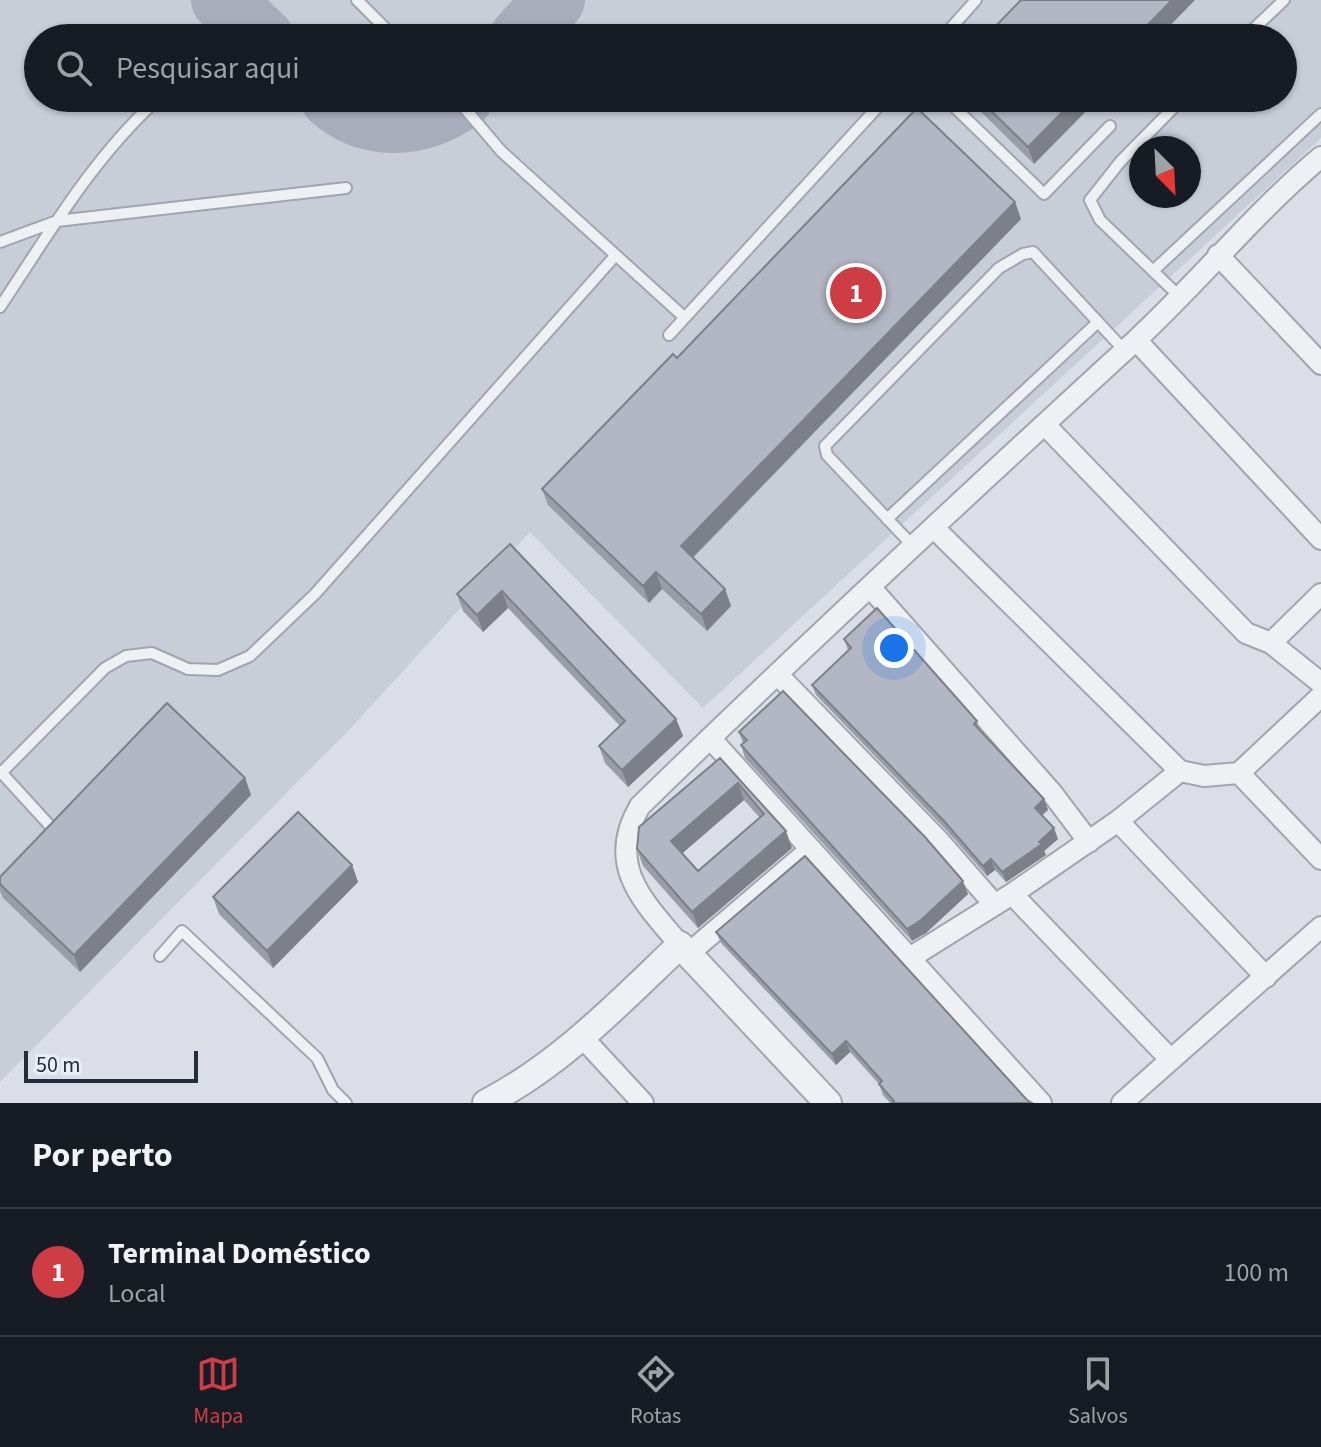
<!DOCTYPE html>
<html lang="pt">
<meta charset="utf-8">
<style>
:root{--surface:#171b24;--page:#20242c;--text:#f1f3f6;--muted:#9ea1a6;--line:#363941;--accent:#cf3d44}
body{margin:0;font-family:"Source Sans 3",sans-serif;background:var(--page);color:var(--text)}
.compass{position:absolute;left:1129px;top:136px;width:72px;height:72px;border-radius:50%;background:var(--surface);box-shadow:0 2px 6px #0004;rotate:156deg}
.scale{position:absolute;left:24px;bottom:20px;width:174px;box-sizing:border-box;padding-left:8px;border:4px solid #252b3c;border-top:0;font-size:22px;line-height:28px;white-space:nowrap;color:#252b3c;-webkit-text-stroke:6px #eaedf4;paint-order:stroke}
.you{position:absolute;left:894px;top:648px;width:28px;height:28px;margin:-20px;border:6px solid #fff;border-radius:50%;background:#1a73e8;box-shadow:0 0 0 12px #1a73e833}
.badge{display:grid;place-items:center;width:52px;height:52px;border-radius:50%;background:var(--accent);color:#fff;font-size:26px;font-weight:700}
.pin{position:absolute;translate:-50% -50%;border:4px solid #fff;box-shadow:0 2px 8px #0006}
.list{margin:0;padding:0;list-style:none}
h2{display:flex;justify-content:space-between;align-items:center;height:104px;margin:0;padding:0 32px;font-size:34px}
h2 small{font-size:26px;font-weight:400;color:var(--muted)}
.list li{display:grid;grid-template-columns:52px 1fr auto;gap:24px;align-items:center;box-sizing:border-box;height:128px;padding:0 32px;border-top:2px solid var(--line)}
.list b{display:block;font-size:30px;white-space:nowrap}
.list p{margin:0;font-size:26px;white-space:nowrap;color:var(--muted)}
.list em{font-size:26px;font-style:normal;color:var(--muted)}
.icon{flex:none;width:44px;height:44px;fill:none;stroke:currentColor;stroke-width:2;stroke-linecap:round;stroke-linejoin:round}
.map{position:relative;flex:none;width:1321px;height:1103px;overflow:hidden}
.search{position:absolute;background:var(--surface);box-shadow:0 2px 6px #0004;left:24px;right:24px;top:24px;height:88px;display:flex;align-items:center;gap:20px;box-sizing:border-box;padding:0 28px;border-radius:44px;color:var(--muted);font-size:30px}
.sheet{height:232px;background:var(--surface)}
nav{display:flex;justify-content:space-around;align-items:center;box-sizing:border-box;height:112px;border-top:2px solid var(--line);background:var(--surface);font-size:22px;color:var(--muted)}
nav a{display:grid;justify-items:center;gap:4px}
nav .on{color:var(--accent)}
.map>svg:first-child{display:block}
.built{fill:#c9cdd8;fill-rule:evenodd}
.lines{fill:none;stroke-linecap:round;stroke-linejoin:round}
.taxiway{stroke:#a8adbb;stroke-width:62}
.service-casing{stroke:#a1a5b0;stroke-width:14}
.minor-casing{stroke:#a1a5b0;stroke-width:24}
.tertiary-casing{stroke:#a1a5b0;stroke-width:30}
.service{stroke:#eef0f4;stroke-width:10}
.minor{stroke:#eef0f4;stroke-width:20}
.tertiary{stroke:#eef0f4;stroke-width:26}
.wall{fill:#9a9da8;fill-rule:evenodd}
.shaded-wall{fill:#7d8088}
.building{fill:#b3b7c3;stroke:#7d8088;stroke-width:2;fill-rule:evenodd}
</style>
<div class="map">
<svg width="1321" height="1103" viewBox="0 0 1321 1103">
<rect width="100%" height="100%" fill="#dbdee6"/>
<path class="built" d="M0,0H1321V138L703,708L530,532L352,727L0,1082ZM38,38H1283V98H38ZM1141,148H1189V196H1141Z"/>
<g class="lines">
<path class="taxiway" d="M222,0L263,38
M520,38L554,0
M331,98C369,132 422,128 462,98"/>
<defs>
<path id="service" d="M357,0L395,38
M942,38L976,0
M1244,38L1284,0
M456,98L501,151L684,317
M945,98L1044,194L1110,126
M0,242L57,221L346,188
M1153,271L1321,114
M1179,296L1100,220L1090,200L1120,162L1183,98
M0,307C48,235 94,156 159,98
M669,335L886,98
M887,519L1098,322
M913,546L827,455L825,446L999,268L1023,254L1033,252L1124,350
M0,771L52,828
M0,774L105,668L126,656L152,653L188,669L218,670L250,656L315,594L615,256
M160,956L182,931L317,1058L333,1090L346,1103"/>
<path id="minor" d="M1218,255L1321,364
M1136,340L1321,539
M1045,425L1246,633L1271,643L1321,683
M934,528L1180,771
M870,587L1052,793L1089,842
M1271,643L1321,594
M777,674L939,841L995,905
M710,738L1041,1103
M1239,773L1321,859
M1118,821L1266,977
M1012,894L1170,1059
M680,945C643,901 605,865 640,806C802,648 968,494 1135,341C1199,282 1254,213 1321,157
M688,954L811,849
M908,959L1012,894L1118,821L1180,771L1204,776L1239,773L1321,696
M582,1037L643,1103
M1122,1103L1321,927"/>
<path id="tertiary" d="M486,1103C561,1064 619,1003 680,945L828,1103"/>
</defs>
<use href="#service" class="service-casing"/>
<use href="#minor" class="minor-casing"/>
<use href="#tertiary" class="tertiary-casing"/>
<use href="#service" class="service"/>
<use href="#minor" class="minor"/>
<use href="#tertiary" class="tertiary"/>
</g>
<path class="wall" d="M967,98H1099L1034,164Z
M1015,202L1021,219L693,558L725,589L731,606L707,631L662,589L649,603L548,505L542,489L677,358Z
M510,544L676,719L683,736L628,787L605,763L599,746L620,726L508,608L483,632L463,611L457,594Z
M844,639L977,721L981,732L1044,799L1048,810L1042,815L1058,839L1044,851L1046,855L1006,882L995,870L987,876L948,832L816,695L812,685L848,650Z
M739,732L968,894L926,933L912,941L745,758L741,745L743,743Z
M720,758L792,848L698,928L643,866L637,849ZM744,800L760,818L698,871L682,853Z
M245,778L251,795L80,972L3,898L0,891V877Z
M352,865L358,882L273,968L219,914L213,897Z
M716,932L1027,1100L1032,1103H890L883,1095L879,1084L850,1052L836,1065L721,943Z"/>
<path class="shaded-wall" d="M1172,0H1195L1158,38H1135Z
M1076,98H1099L1034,164L1028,147Z
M1015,202L1021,219L687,563L681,546Z
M656,572L662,589L649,603L643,586Z
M725,589L731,606L707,631L701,614Z
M502,591L508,608L483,632L477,615Z
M676,719L683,736L628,787L622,770Z
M245,778L251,795L80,972L74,955Z
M738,783L744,800L677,858L671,841Z
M1044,799L1048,810L1039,818L1035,808Z
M1054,828L1058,839L1044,851L1046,855L1006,882L1002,872Z
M786,831L792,848L698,928L692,912Z
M991,859L995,870L987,876L983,866Z
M352,865L358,882L273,968L267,951Z
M963,881L968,894L926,933L912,941L907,929Z
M846,1041L850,1052L836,1065L832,1054Z"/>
<path class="building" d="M1021,0H1172L1135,38H984Z
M978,98H1076L1028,147Z
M917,108L1015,202L681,546L725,589L701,614L656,572L643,586L542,489L673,354L677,358Z
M510,544L676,719L622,770L599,746L625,721L502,591L477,615L457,594Z
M877,608L977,721L974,724L1044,799L1035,808L1054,828L1039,842L1042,844L1002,872L991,859L983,866L944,821L812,685L851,648L844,639Z
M783,691L925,837L963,881L921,920L907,929L741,745L747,740L739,732Z
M167,703L245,778L74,955L0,884V877Z
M720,758L786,831L692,912L637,849L639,827ZM738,783L764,814L698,871L671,841Z
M298,812L352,865L267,951L213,897Z
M805,856L1027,1100L1032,1103H892L894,1101L879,1084L882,1081L846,1041L832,1054L716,932Z"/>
</svg>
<svg class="compass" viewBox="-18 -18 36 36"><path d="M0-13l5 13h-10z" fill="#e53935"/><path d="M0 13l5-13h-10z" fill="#9ea1a6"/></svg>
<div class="scale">50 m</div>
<div class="you"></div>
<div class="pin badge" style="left:856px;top:293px">1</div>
<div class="search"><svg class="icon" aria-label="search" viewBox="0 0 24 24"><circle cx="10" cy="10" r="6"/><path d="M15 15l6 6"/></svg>Pesquisar aqui</div>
</div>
<section class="sheet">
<h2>Por perto<small></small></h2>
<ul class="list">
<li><span class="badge">1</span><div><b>Terminal Doméstico</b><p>Local</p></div><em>100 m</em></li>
</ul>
</section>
<nav>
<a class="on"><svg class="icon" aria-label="map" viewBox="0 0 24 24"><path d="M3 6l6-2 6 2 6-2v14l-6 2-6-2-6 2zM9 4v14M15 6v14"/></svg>Mapa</a>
<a><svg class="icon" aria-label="directions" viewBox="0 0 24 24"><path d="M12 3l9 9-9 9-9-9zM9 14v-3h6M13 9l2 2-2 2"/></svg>Rotas</a>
<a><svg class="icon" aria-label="saved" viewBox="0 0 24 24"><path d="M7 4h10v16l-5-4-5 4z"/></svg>Salvos</a>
</nav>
